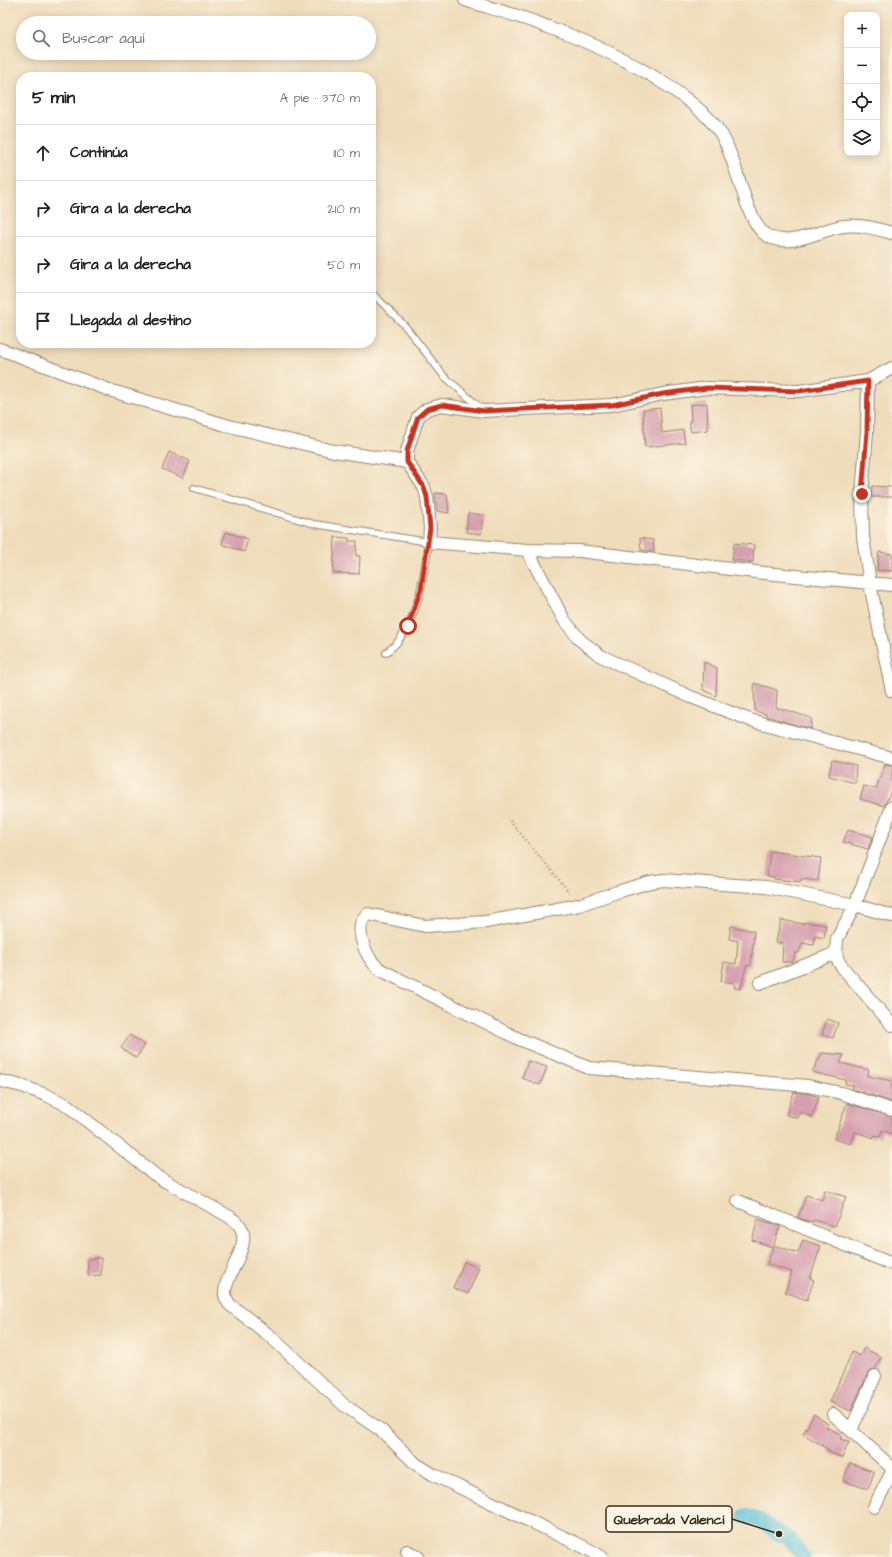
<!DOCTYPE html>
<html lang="es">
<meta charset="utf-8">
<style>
:root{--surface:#fff;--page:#f2f2f2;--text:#222;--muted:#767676;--line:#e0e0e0}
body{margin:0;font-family:"Architects Daughter",sans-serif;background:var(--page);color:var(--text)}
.controls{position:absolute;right:12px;top:12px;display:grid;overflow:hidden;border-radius:8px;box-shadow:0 2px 10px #0003}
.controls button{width:36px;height:36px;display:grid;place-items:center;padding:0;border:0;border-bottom:1px solid var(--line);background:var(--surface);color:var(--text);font:20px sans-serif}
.stop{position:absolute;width:12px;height:12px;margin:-9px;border:3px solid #c8321e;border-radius:50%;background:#fff}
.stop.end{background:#c8321e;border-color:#fff;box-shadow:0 1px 4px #0008}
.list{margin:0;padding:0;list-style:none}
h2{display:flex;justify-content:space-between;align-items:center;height:52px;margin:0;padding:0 16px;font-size:17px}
h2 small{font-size:13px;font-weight:400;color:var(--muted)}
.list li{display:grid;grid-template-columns:26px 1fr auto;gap:12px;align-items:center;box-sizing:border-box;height:56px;padding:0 16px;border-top:1px solid var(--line)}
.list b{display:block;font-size:15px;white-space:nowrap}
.list em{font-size:13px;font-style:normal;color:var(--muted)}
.icon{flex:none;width:22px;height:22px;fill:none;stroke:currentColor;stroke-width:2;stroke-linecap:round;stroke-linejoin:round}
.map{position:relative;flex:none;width:892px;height:1557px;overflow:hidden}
.search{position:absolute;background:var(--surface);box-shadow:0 2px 10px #0003;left:16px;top:16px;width:360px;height:44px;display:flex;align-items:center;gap:10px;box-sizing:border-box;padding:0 14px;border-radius:22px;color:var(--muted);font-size:15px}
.panel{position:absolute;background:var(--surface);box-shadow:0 2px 10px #0003;left:16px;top:72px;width:360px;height:276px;border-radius:16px}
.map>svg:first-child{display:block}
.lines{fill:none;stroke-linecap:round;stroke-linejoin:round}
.canal{stroke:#5ac0d7;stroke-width:15}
.building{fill:#d69eaf}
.lane-casing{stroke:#95836c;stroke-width:8}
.street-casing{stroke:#95836c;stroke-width:14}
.path{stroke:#95836c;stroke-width:2.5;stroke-dasharray:1 3;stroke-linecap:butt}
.lane{stroke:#fff;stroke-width:6}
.street{stroke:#fff;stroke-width:12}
.route{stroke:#c8321e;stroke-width:5}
.leader{fill:none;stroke:#3b2a1e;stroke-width:1.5}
.callout-dot{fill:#3b2a1e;stroke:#fcf5e5;stroke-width:1.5}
.callout{fill:#fcf5e5;stroke:#3b2a1e;stroke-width:1.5}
.callout-label{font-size:14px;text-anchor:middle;font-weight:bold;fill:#3b2a1e}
</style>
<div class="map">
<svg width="892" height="1557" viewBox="0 0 892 1557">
<rect width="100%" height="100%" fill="#fcf5e5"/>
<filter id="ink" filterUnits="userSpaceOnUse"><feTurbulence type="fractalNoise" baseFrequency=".025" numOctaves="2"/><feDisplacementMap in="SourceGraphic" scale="8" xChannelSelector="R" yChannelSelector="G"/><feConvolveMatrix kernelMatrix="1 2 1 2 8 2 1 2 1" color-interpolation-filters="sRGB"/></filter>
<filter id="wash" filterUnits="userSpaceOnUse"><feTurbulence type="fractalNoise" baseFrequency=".012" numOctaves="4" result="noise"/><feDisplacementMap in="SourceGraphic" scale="16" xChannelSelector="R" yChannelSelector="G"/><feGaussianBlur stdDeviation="0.9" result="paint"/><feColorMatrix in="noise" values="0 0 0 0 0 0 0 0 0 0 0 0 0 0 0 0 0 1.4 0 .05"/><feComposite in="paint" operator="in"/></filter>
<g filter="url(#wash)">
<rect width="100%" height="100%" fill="#efdcba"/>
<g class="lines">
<path class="canal" d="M745,1516L761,1521L779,1534L790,1539L803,1557"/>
</g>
<g id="blocks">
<path class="building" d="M707,403L708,430L691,432L689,421H691L690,405Z
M660,408L662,433L683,430L685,443L645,447L643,410Z
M169,452L190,461L183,478L162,469Z
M872,486L892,487V497H871Z
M435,493L447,494L449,513L437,511Z
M468,513L483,515L481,534L466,532Z
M226,532L248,539L244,552L222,544Z
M335,537L349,538V541H357L356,556H360L359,574L333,573Z
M640,538L653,540L654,552L641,550Z
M734,543L754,545L753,562L732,560Z
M879,552L892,554V571L877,570Z
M704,662L717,668L716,696L703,690Z
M754,683L777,690L776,707L811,718V729L766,716V714L755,711Z
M832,760L856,766L855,783L829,776Z
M885,764L892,765V789L884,806L860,799L864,786L876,789Z
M848,830L873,837L868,849L843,842Z
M770,851L821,858L818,881L801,879V882L774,879V877L767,876Z
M781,920L804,924V922L826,925L824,938L815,936L814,945L802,943L799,953H795L793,962H782L783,943L776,942Z
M731,926L754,931L751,965L746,966L741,989L734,988L735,983L721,981L724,962L736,964L738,941L729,939Z
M827,1019L838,1023L833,1038L822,1035Z
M130,1035L145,1045L136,1058L121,1048Z
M822,1053L844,1055L840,1063L869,1070L867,1076L892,1081V1102L852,1089L853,1085L845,1084L846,1080L812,1072Z
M528,1061L547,1067L540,1085L522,1078Z
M794,1092L805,1093L819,1097L812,1117L800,1112L798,1118L786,1115Z
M847,1103L892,1117V1134L882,1130L880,1137L874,1135V1138L855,1132L851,1144L834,1139Z
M825,1190L846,1197L835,1226L814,1220L813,1222L798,1218L806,1195L822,1200Z
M758,1219L780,1226L773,1247L752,1240Z
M803,1240L821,1246L810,1278L814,1280L807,1300L785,1292L792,1272L767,1264L774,1245L798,1253Z
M101,1258V1275L88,1276V1259Z
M464,1262L479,1268L468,1294L453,1288Z
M864,1348L881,1357L875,1369L871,1370L868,1373L851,1411L830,1402L852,1352L860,1356Z
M814,1414L828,1424L826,1427L842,1435L840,1439L849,1442L842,1458L827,1451L828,1449L803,1434Z
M850,1463L874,1472L868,1489L843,1481Z"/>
</g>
</g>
<g filter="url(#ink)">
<use href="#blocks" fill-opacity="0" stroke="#95836c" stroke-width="1"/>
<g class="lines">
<defs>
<path id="lane" d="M371,292L405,326L444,376L460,390L482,409
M194,488L314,524L429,542C424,573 419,614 399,640C396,645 390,649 386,653"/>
<path id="street" d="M465,0C493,9 521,16 548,27C595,44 645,68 685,98C698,109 712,119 721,134C736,156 746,223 766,235C791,250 819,229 844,226C860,224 877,229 892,233
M0,349L112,391L229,426L334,451L407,462
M892,368L868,381L799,391L707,388L663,394L612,405L484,411L442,405L427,409L418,417L407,451V462L424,487L427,497L430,528L429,542L527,550L579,551L764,573L892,585
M868,381L867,432L862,494L863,537L870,584L892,691
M527,550L564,620L580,640L601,656L691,697L750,720L892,758
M892,807L855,905L837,939L836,953L838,961L843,968L892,1025
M892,916L855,905L766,887L663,880L650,882L617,892L579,905L486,922L425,926L368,914C352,925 365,955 376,966C379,969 383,971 387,973L519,1039L589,1068L808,1086L841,1093L892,1110
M760,983L836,953
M0,1081L22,1086L46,1095L67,1105L154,1174L165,1181L230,1217C233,1220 237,1222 240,1226C253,1246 223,1276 225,1295C225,1298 228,1301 229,1304L270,1336L344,1405L382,1431L416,1464L434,1475L584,1547L602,1557
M738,1201L892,1264
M833,1414L892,1468
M851,1430L875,1376
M874,1507L892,1472
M407,1551L418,1557"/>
</defs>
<use href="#lane" class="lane-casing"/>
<use href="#street" class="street-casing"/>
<path class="path" d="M510,821L570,893"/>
<use href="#lane" class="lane"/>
<use href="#street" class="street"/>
</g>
</g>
<g class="lines" filter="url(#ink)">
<path class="route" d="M408,626L421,589L430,528L427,497L424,487L407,462V451L418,417L427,409L442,405L484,411L612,405L663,394L707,388L799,391L868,381L867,432L862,494"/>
</g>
<path class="leader" d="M779 1534L732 1519"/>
<circle class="callout-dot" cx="779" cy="1534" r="4"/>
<rect class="callout" x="606" y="1506" width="126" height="26" rx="4"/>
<g class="callout-label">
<text x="669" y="1524">Quebrada Valencí</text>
</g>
</svg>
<div class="controls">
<button>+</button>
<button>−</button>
<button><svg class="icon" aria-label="locate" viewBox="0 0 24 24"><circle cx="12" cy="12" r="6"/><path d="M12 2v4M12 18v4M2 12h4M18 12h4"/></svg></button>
<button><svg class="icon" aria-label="layers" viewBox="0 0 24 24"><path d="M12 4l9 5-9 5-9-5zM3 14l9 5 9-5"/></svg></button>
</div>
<div class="stop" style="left:408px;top:626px"></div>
<div class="stop end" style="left:862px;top:494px"></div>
<div class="search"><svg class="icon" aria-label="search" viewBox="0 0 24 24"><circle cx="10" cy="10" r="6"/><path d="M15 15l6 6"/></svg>Buscar aquí</div>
<section class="panel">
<h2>5 min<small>A pie · 370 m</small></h2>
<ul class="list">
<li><svg class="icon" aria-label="ahead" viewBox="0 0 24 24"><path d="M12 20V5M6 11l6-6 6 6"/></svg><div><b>Continúa</b></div><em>110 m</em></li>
<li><svg class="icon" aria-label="right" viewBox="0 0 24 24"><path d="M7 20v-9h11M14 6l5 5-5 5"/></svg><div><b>Gira a la derecha</b></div><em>210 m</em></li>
<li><svg class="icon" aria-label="right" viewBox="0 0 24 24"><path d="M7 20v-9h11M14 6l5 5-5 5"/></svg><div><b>Gira a la derecha</b></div><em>50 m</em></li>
<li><svg class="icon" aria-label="arrive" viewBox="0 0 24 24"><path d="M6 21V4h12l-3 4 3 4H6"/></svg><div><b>Llegada al destino</b></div></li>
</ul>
</section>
</div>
